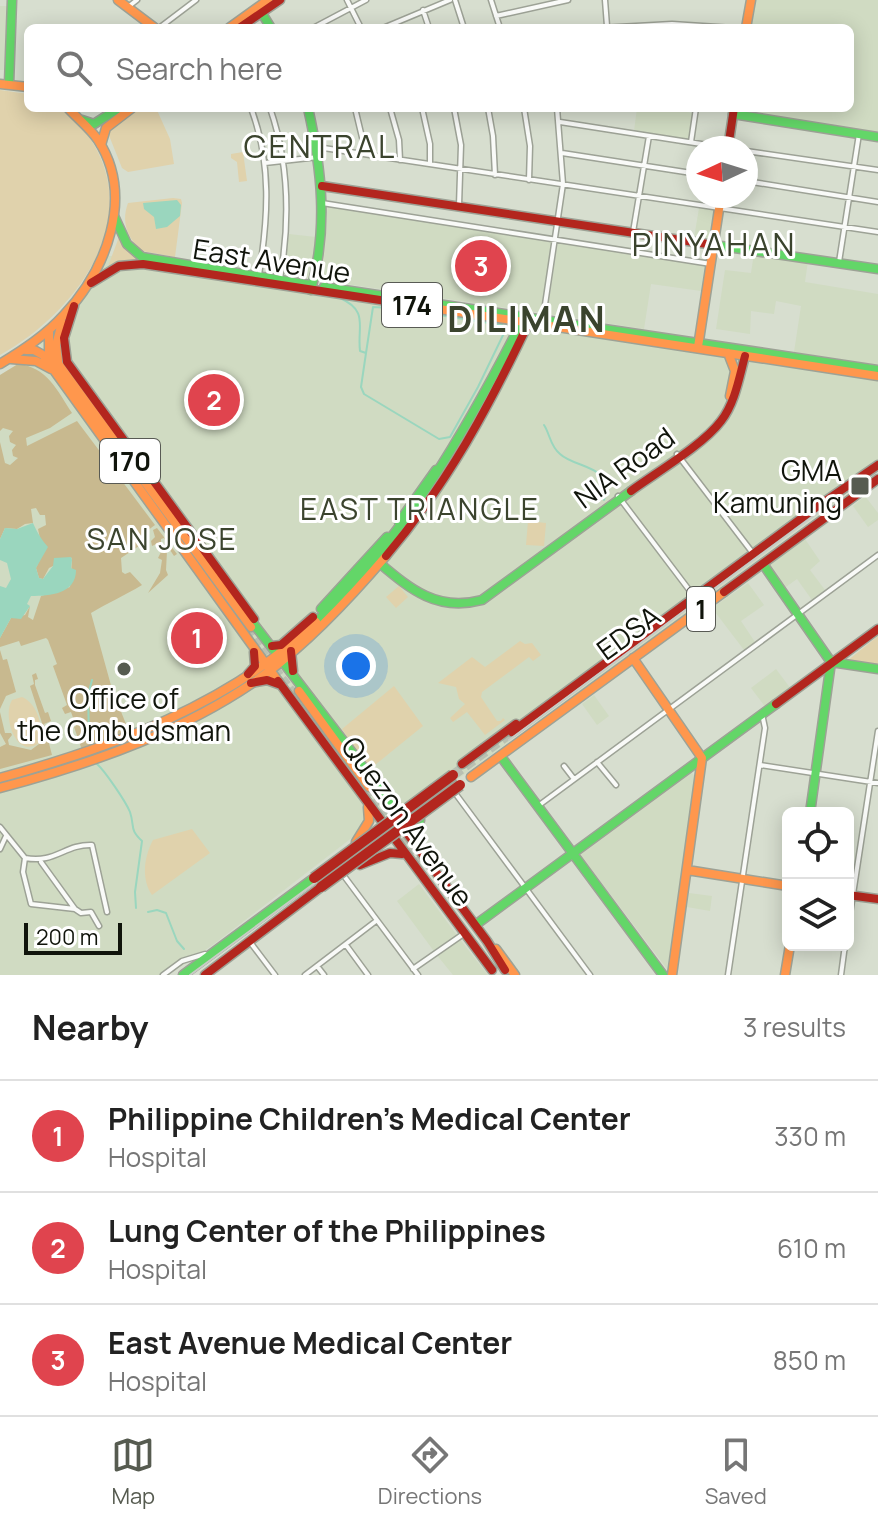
<!DOCTYPE html>
<style>
:root{--surface:#fff;--page:#f2f2f2;--text:#222;--muted:#767676;--line:#e0e0e0;--accent:#565b50}
body{margin:0;font-family:Manrope,sans-serif;background:var(--page);color:var(--text)}
.controls{position:absolute;right:24px;bottom:24px;display:grid;overflow:hidden;border-radius:12px;box-shadow:0 4px 20px #0003}
.controls button{width:72px;height:72px;display:grid;place-items:center;padding:0;border:0;border-bottom:2px solid var(--line);background:var(--surface);color:var(--text);font:40px sans-serif}
.compass{position:absolute;left:686px;top:136px;width:72px;height:72px;border-radius:50%;background:var(--surface);box-shadow:0 4px 20px #0003;rotate:266deg}
.scale{position:absolute;left:24px;bottom:20px;width:98px;box-sizing:border-box;padding-left:8px;border:4px solid #10140b;border-top:0;font-size:22px;line-height:28px;white-space:nowrap;color:#10140b;-webkit-text-stroke:6px #fff;paint-order:stroke}
.you{position:absolute;left:356px;top:666px;width:28px;height:28px;margin:-20px;border:6px solid #fff;border-radius:50%;background:#1a73e8;box-shadow:0 0 0 12px #1a73e833}
.badge{display:grid;place-items:center;width:52px;height:52px;border-radius:50%;background:var(--accent);color:#fff;font-size:26px;font-weight:700}
.pin{position:absolute;translate:-50% -50%;border:4px solid #fff;box-shadow:0 2px 8px #0006}
.list{margin:0;padding:0;list-style:none}
h2{display:flex;justify-content:space-between;align-items:center;height:104px;margin:0;padding:0 32px;font-size:34px}
h2 small{font-size:26px;font-weight:400;color:var(--muted)}
.list li{display:grid;grid-template-columns:52px 1fr auto;gap:24px;align-items:center;box-sizing:border-box;height:112px;padding:0 32px;border-top:2px solid var(--line)}
.list b{display:block;font-size:30px;white-space:nowrap}
.list p{margin:0;font-size:26px;white-space:nowrap;color:var(--muted)}
.list em{font-size:26px;font-style:normal;color:var(--muted)}
.icon{flex:none;width:44px;height:44px;fill:none;stroke:currentColor;stroke-width:2;stroke-linecap:round;stroke-linejoin:round}
.map{position:relative;flex:none;width:878px;height:975px;overflow:hidden}
.search{position:absolute;background:var(--surface);box-shadow:0 4px 20px #0003;left:24px;right:24px;top:24px;height:88px;display:flex;align-items:center;gap:20px;box-sizing:border-box;padding:0 28px;border-radius:12px;color:var(--muted);font-size:30px}
.sheet{height:440px;background:var(--surface)}
nav{display:flex;justify-content:space-around;align-items:center;box-sizing:border-box;height:112px;border-top:2px solid var(--line);background:var(--surface);font-size:22px;color:var(--muted)}
nav a{display:grid;justify-items:center;gap:4px}
nav .on{color:var(--accent)}
.map>svg:first-child{display:block}
.built{fill:#d0dbc2}
.green{fill:#e0d2ac}
.forest{fill:#c8b98f}
.water{fill:#9ad6be}
.lines{fill:none;stroke-linecap:round;stroke-linejoin:round}
.stream{stroke:#9ad6be;stroke-width:2}
.primary-tunnel{stroke:#b9c0b2;stroke-width:8;stroke-dasharray:8 4;stroke-linecap:butt}
.highway-tunnel{stroke:#b9c0b2;stroke-width:10;stroke-dasharray:10 5;stroke-linecap:butt}
.street-casing{stroke:#9da296;stroke-width:7}
.fast-casing{stroke:#9da296;stroke-width:11}
.slow-casing{stroke:#9da296;stroke-width:11}
.jam-casing{stroke:#9da296;stroke-width:11}
.street{stroke:#f9faf8;stroke-width:4}
.fast{stroke:#63d668;stroke-width:8}
.slow{stroke:#ff974d;stroke-width:8}
.jam{stroke:#b3261e;stroke-width:8}
.tram{stroke:#c9cbc6;stroke-width:2}
.jam-bridge-casing{stroke:#9da296;stroke-width:13;stroke-linecap:butt}
.jam-bridge{stroke:#b3261e;stroke-width:10}
.poi-dot{fill:#565b50;stroke:#fff;stroke-width:3}
.labels{text-anchor:middle;dominant-baseline:central;stroke-width:6;stroke-linejoin:round;paint-order:stroke}
.shield{fill:#fff;stroke:#585a54;stroke-width:2}
.shield-label{font-size:26px;font-weight:bold;fill:#10140b}
.street-label{font-size:28px;fill:#10140b;stroke:#fff}
.poi-label{font-size:28px;fill:#10140b;stroke:#fff;text-anchor:end}
.neighbourhood-label{font-size:30px;letter-spacing:2px;fill:#3b442e;stroke:#fff}
.quarter-label{font-size:32px;letter-spacing:2px;fill:#3b442e;stroke:#fff}
.district-label{font-size:36px;font-weight:bold;letter-spacing:2px;fill:#3b442e;stroke:#fff}
</style>
<div class="map">
<svg width="878" height="975" viewBox="0 0 878 975">
<rect width="100%" height="100%" fill="#d7decf"/>
<path class="built" d="M755,0H878V134L738,111V108H850V28H751Z
M0,6H9L6,70H0Z
M637,108H664L693,113L689,139L634,131Z
M328,205L554,241L542,313L319,280Z
M699,208L715,210L711,240L694,238Z
M289,234L316,237L310,278L284,274Z
M558,242L705,263L701,291L651,284L644,329L547,314Z
M754,253L808,261L805,282L878,294V365L794,352L801,306L776,301L774,314L751,311L750,334L716,329L725,270L751,273Z
M104,255L878,373V470L575,696L573,695L395,825L387,815L358,833L214,944L168,975H0V375L18,364L26,365L44,351L38,341L55,327Z
M865,496L878,513V520L868,527L853,506Z
M805,539L820,561L810,570L825,590L812,600L797,579L783,589L767,567Z
M748,583L764,605L741,621L755,642L744,650L712,608Z
M776,669L791,689L766,708L751,688Z
M594,695L609,716L597,725L582,704Z
M691,772L698,779L667,969L579,853Z
M419,884L462,942L488,975H453L436,954L397,901Z
M689,893L712,896L710,911L687,907Z"/>
<path class="green" d="M0,90L28,94V108C37,108 50,106 59,108C72,113 86,132 93,143C143,226 71,316 0,355Z
M139,108H156L170,139L174,164L128,172L122,168L108,133Z
M243,152L247,181L239,182L237,162L231,158V154Z
M173,198L181,199L182,203L175,257L142,251C127,238 121,222 128,203Z
M119,237L134,256L141,261L107,269Z
M528,521L546,523L544,546L526,545Z
M399,586L408,597L396,608L386,597Z
M878,636V664L847,661Z
M520,641L525,644L532,643L541,655L533,661L529,657L482,692L481,697L497,721H501L503,718L505,720L485,735L467,712L453,722L450,718L465,704L459,699L456,687L438,683L472,657L485,667Z
M394,686L423,726L370,769L342,729Z
M22,697C37,703 45,728 39,743C16,760 2,716 12,700Z
M192,829L210,853L152,895C141,879 144,857 153,840Z"/>
<path class="forest" d="M18,364C47,367 57,390 72,413L50,428L26,438L27,446L77,421L155,525L140,536L139,546L121,558L122,572L125,574L130,572L142,585C124,596 107,603 91,613L112,689L130,734L83,753L74,727L76,726L71,712L65,714L62,708L67,705L53,666L57,664L48,640L46,638L21,646L19,641L0,647V638L11,618L25,615L30,606L28,617L33,620L41,596L70,587L72,560L71,557L49,568L43,579L39,578L36,568L43,553L38,529L46,525L45,515H40L36,508L31,509L33,523L25,524L17,529L5,528L0,539V442L5,463L10,465L18,458L13,456L12,450L16,445L10,442L9,436L13,431L3,428L0,431V375Z
M157,528L177,554L174,556L170,550L167,551L166,570L168,575L148,593L160,573L162,560L158,558L166,542L164,538L161,539V542L152,546L151,541L155,537L153,530Z
M0,650L3,660L7,659L16,692L6,696L0,709Z
M36,673L38,679L35,680V685L45,713L48,712L51,721L44,724L52,755L0,769V747L6,744L0,733V712L5,733H11L12,735L8,740L9,745L31,750L43,741L42,723L30,686L34,684L32,675Z"/>
<path class="water" d="M177,200L181,205L180,216L167,227L156,229L154,217L144,209L143,203Z
M33,523C37,532 41,539 48,547L36,568L39,578L43,579L53,566L54,558L71,557L72,560L71,568L76,570C76,594 50,596 31,596L27,604L30,606L21,619L11,618L0,638V586L6,588L11,579L7,563L0,560V539L5,528L17,529Z"/>
<g class="lines">
<path class="stream" d="M340,298C369,311 357,326 360,351L366,353L373,307L391,308
M366,353L361,387L364,394L439,439L450,437L478,387L506,329L502,325L407,310
M544,425C550,434 550,446 560,454C576,469 616,465 604,500
M89,736L88,695L92,680
M97,764C105,771 126,802 130,812C135,827 129,829 142,841L135,892L136,908
M148,912L157,910L166,913L177,941L184,949"/>
<path class="primary-tunnel" d="M247,630L295,695
M366,790L419,863"/>
<path class="highway-tunnel" d="M453,775L512,732"/>
<defs>
<path id="street" d="M347,0L361,28
M455,0L464,28
M491,0L500,28
M605,0L607,26
M128,7L137,0
M423,10L429,28
M496,16L568,0
M159,28L196,0
M313,28L366,0
M383,28L450,0
M600,28L672,24L733,28
M251,108C272,164 268,218 259,275
M270,108C289,163 290,222 280,279
M355,108L366,154
M390,108L399,140L400,160
M422,108L430,144V164
M454,108L461,145L459,205
M488,108L493,136L495,175
M524,108L530,146L529,180
M560,122L727,148
M691,142L696,108
M317,147L878,232
M746,151L878,170
M562,153L698,174
M265,163L318,157
M746,181L878,202
M322,203L711,264
M633,232L649,136
M839,262L859,134
M543,318L563,184L557,108
M677,454L752,552
M618,496L693,595
M597,762L616,785
M760,765L878,783
M564,766L574,779
M455,793L590,975
M538,806L878,555
M0,827L25,858C55,864 65,844 92,845L107,912
M0,849L6,836
M25,858L23,872L31,904L75,909
M41,862L75,909L81,913L91,912L99,926
M344,876L418,975
M848,927L878,731
M250,942L275,975
M346,945L368,975
M317,966L324,975
M413,969L462,935
M163,975L182,961L205,954
M305,975L376,921
M728,975L765,728L762,714
M841,975L845,945"/>
<path id="fast" d="M260,10L271,28
M9,84L12,0
M308,108C322,170 328,229 311,290
M733,114L878,137
M82,120L94,124L119,108
M115,218L127,244L142,257L310,285
M714,245L878,269
M324,287L878,370
M399,522L436,470
M371,556C406,585 433,613 482,600L631,491
M763,564L831,662L810,813
M321,609L387,537
M250,619L400,815
M316,622C406,535 467,430 523,319
M831,662L878,669
M502,758L663,975
M420,820L417,831L420,843
M478,923L776,704
M183,975L314,878"/>
<path id="slow" d="M118,0L155,28
M229,28L268,0
M746,28L751,0
M0,84L28,87
M101,145L106,128L132,108
M426,307L878,376
M49,332V351L251,627
M698,347L721,196
M26,350H34L43,355L278,681
M728,353L735,371L730,396
M11,359L36,361L51,369
M58,361L56,345L62,323
M0,364C23,350 46,335 64,315C106,270 135,197 98,140C90,128 77,118 68,108
M633,658L702,758L672,975
M299,691L369,787
M471,777L724,592
M0,778C113,747 229,705 316,622
M0,788C94,763 189,730 268,672C311,640 351,597 386,556
M356,842L369,821L368,807
M687,870L788,886
M496,949L515,975
M785,975L790,945"/>
<path id="jam" d="M239,28L280,0
M728,148L734,108
M322,186L714,245
M91,283L119,266L143,264L426,307
M74,306L64,338L67,362L254,619
M631,491C657,472 703,445 721,421C735,403 739,378 745,356
M386,556C448,483 489,407 530,320
M724,592L878,479
M272,646L281,645L313,617
M291,651L293,671
M248,674L255,666L254,652
M278,681L492,970
M251,683L267,680L281,685
M776,704L878,629
M512,732L818,506L878,465
M462,764L516,724
M403,828L487,941L505,970
M360,865L390,853L402,854
M848,895L878,899
M205,975L321,887"/>
</defs>
<use href="#street" class="street-casing"/>
<use href="#fast" class="fast-casing"/>
<use href="#slow" class="slow-casing"/>
<use href="#jam" class="jam-casing"/>
<use href="#street" class="street"/>
<use href="#fast" class="fast"/>
<use href="#slow" class="slow"/>
<use href="#jam" class="jam"/>
<path class="tram" d="M509,740L827,506
M190,975L456,779"/>
<defs>
<path id="jam-bridge" d="M314,878L453,775
M321,887L460,785"/>
</defs>
<use href="#jam-bridge" class="jam-bridge-casing"/>
<use href="#jam-bridge" class="jam-bridge"/>
</g>
<g class="poi-dot">
<rect x="850" y="476" width="20" height="20" rx="4"/>
<circle cx="124" cy="669" r="8"/>
</g>
<g class="labels">
<g class="shield">
<rect x="382" y="283" width="60" height="44" rx="6"/>
<rect x="100" y="439" width="60" height="44" rx="6"/>
<rect x="687" y="587" width="28" height="44" rx="6"/>
</g>
<g class="shield-label">
<text x="412" y="305">174</text>
<text x="130" y="461">170</text>
<text x="701" y="609">1</text>
</g>
<g class="street-label">
<text transform="translate(272 260) rotate(9)">East Avenue</text>
<text transform="translate(624 467) rotate(-36)">NIA Road</text>
<text transform="translate(628 632) rotate(-36)">EDSA</text>
<text transform="translate(408 821) rotate(54)">Quezon Avenue</text>
</g>
<g class="poi-label">
<text x="842" y="470">GMA<tspan x="842" dy="32">Kamuning</tspan></text>
<text x="124" y="698" text-anchor="middle">Office of<tspan x="124" dy="32">the Ombudsman</tspan></text>
</g>
<g class="neighbourhood-label">
<text x="420" y="508">EAST TRIANGLE</text>
<text x="162" y="538">SAN JOSE</text>
</g>
<g class="quarter-label">
<text x="320" y="146">CENTRAL</text>
<text x="714" y="244">PINYAHAN</text>
</g>
<g class="district-label">
<text x="527" y="318">DILIMAN</text>
</g>
</g>
</svg>
<div class="controls">
<button><svg class="icon" aria-label="locate" viewBox="0 0 24 24"><circle cx="12" cy="12" r="6"/><path d="M12 2v4M12 18v4M2 12h4M18 12h4"/></svg></button>
<button><svg class="icon" aria-label="layers" viewBox="0 0 24 24"><path d="M12 4l9 5-9 5-9-5zM3 14l9 5 9-5"/></svg></button>
</div>
<svg class="compass" viewBox="-18 -18 36 36"><path d="M0-13l5 13h-10z" fill="#e53935"/><path d="M0 13l5-13h-10z" fill="#767676"/></svg>
<div class="scale">200 m</div>
<div class="you"></div>
<div class="pin badge" style="left:197px;top:638px;background:#e0444e">1</div>
<div class="pin badge" style="left:214px;top:400px;background:#e0444e">2</div>
<div class="pin badge" style="left:481px;top:266px;background:#e0444e">3</div>
<div class="search"><svg class="icon" aria-label="search" viewBox="0 0 24 24"><circle cx="10" cy="10" r="6"/><path d="M15 15l6 6"/></svg>Search here</div>
</div>
<section class="sheet">
<h2>Nearby<small>3 results</small></h2>
<ul class="list">
<li><span class="badge" style="background:#e0444e">1</span><div><b>Philippine Children's Medical Center</b><p>Hospital</p></div><em>330 m</em></li>
<li><span class="badge" style="background:#e0444e">2</span><div><b>Lung Center of the Philippines</b><p>Hospital</p></div><em>610 m</em></li>
<li><span class="badge" style="background:#e0444e">3</span><div><b>East Avenue Medical Center</b><p>Hospital</p></div><em>850 m</em></li>
</ul>
</section>
<nav>
<a class="on"><svg class="icon" aria-label="map" viewBox="0 0 24 24"><path d="M3 6l6-2 6 2 6-2v14l-6 2-6-2-6 2zM9 4v14M15 6v14"/></svg>Map</a>
<a><svg class="icon" aria-label="directions" viewBox="0 0 24 24"><path d="M12 3l9 9-9 9-9-9zM9 14v-3h6M13 9l2 2-2 2"/></svg>Directions</a>
<a><svg class="icon" aria-label="saved" viewBox="0 0 24 24"><path d="M7 4h10v16l-5-4-5 4z"/></svg>Saved</a>
</nav>
